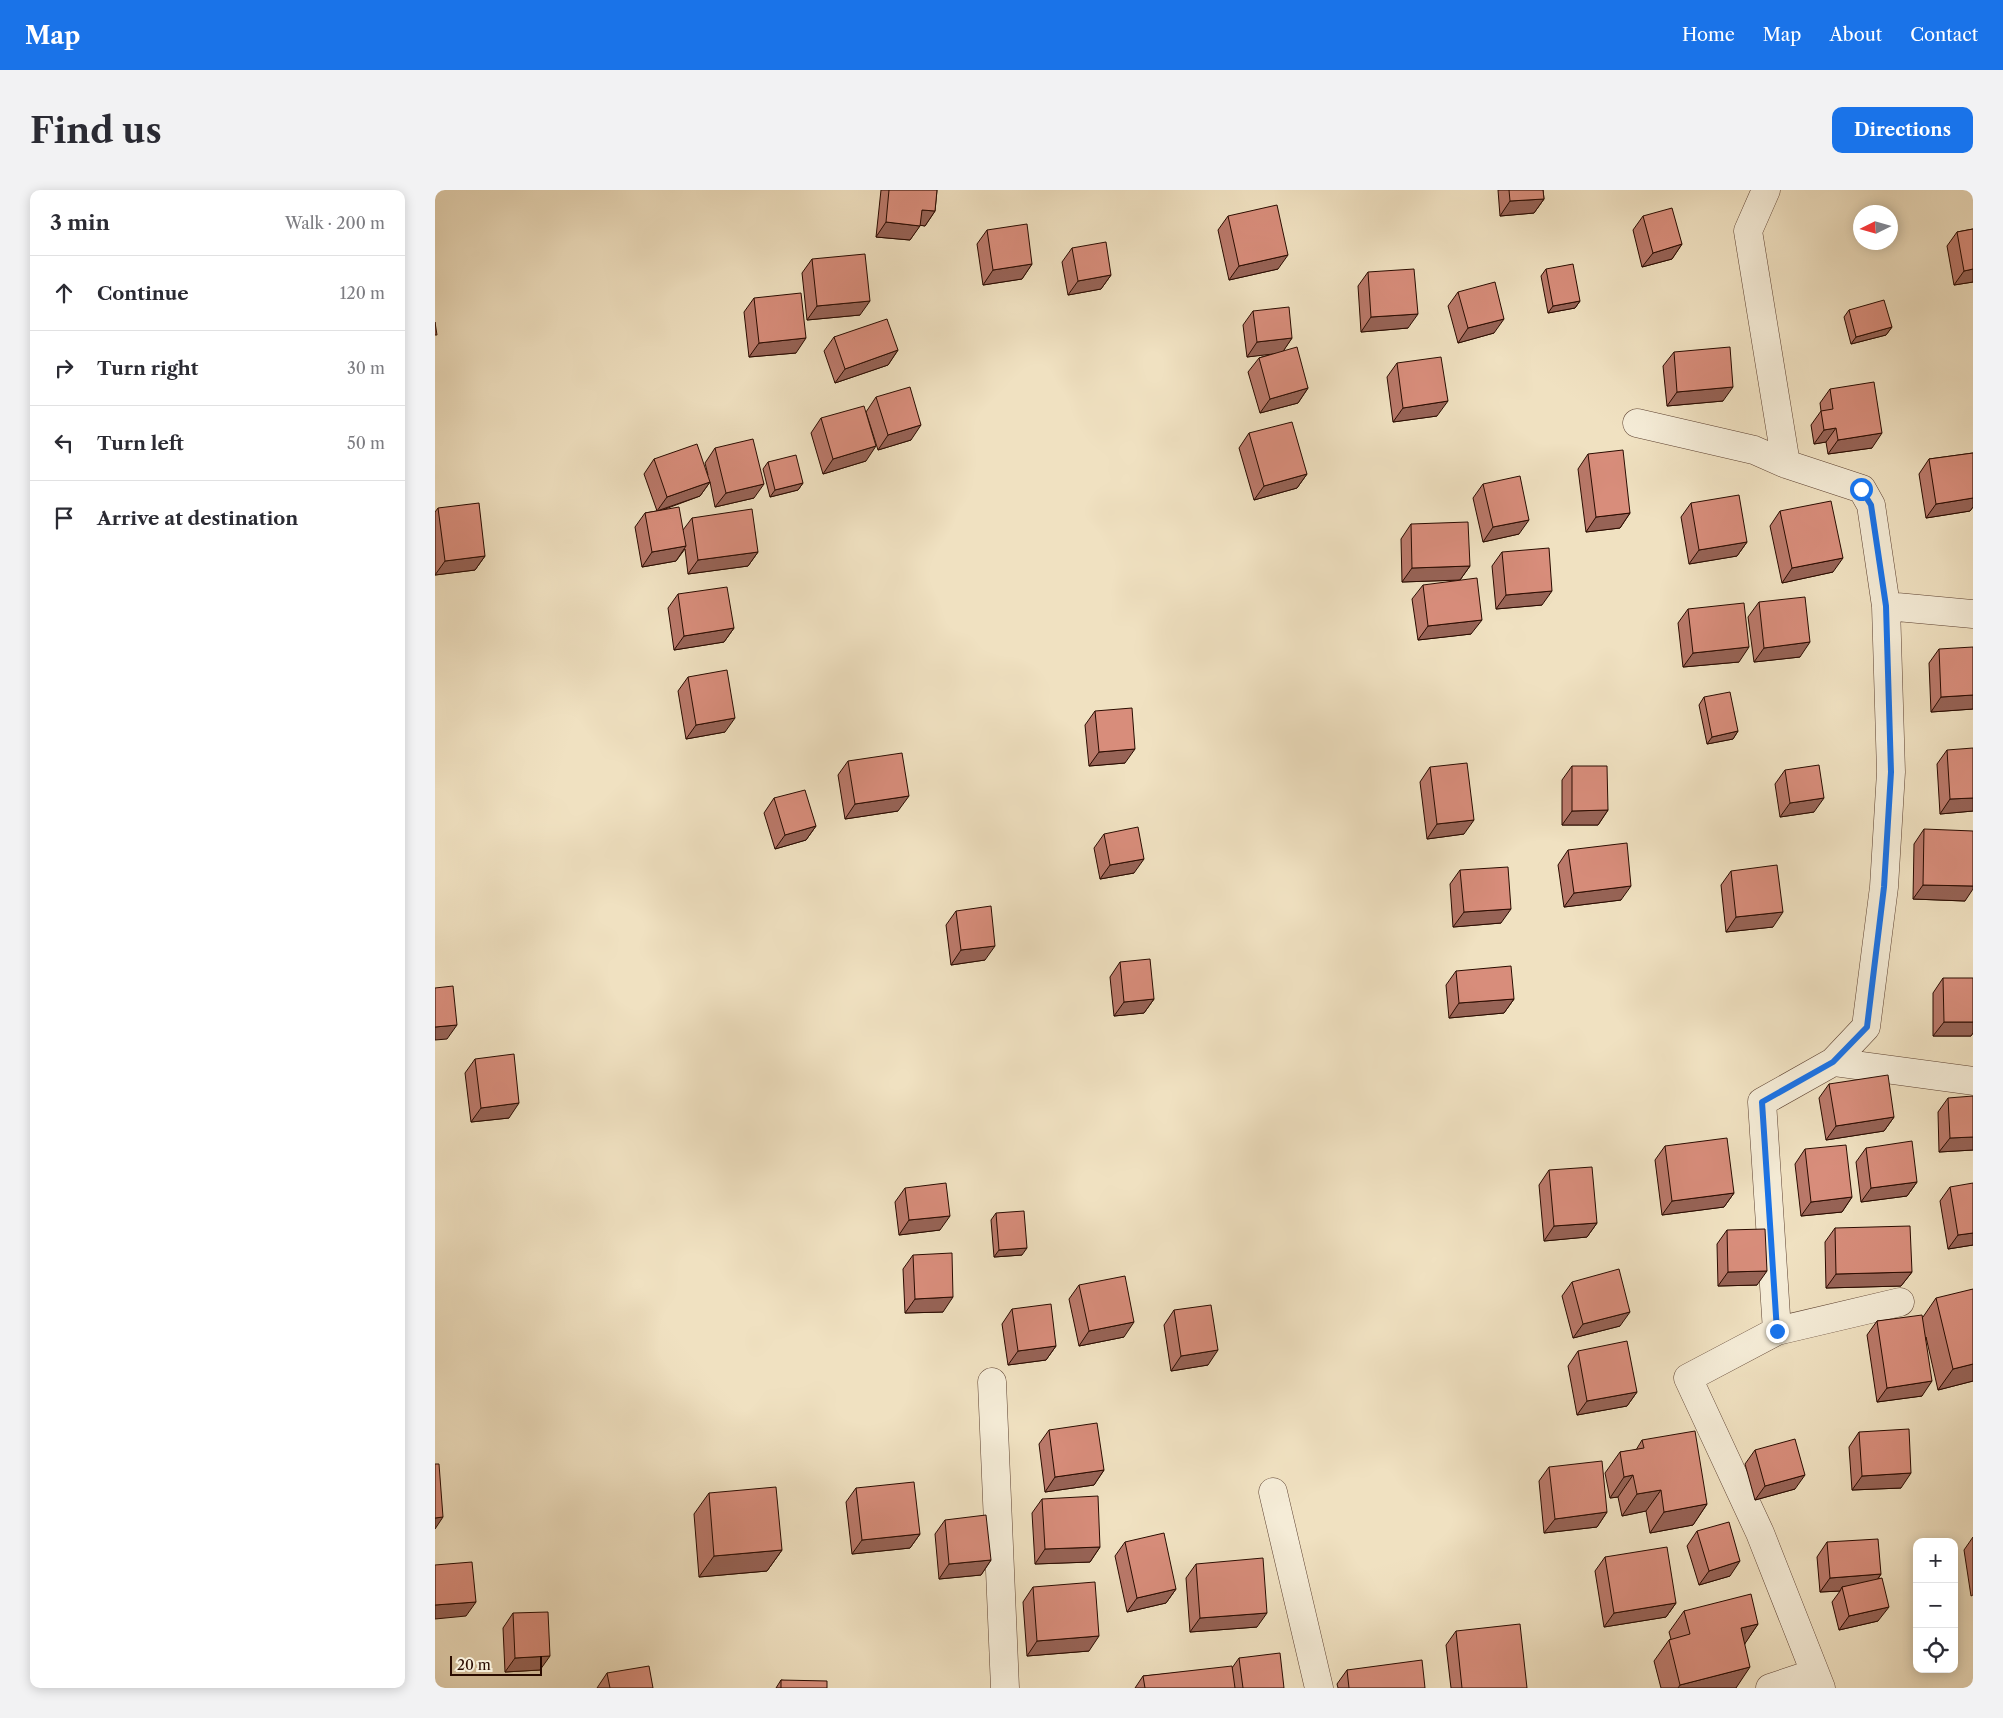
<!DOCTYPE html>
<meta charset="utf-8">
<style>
:root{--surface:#fff;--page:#f2f2f3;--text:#2b2b33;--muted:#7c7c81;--line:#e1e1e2;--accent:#1a73e8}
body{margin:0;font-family:"Libre Caslon Text",serif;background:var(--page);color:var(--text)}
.controls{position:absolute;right:15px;bottom:15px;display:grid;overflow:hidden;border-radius:10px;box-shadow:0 2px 12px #0003}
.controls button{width:45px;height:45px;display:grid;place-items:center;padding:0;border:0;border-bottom:1px solid var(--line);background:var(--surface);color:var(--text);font:25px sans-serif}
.compass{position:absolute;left:1418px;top:15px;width:45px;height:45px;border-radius:50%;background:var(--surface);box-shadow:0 2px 12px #0003;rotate:265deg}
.scale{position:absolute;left:15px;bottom:12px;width:92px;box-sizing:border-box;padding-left:5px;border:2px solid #2a0b00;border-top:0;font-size:14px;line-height:18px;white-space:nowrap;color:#2a0b00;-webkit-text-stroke:4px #f5ecd7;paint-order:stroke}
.stop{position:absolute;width:15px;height:15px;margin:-11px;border:4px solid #1a73e8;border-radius:50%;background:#fff}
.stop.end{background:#1a73e8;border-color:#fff;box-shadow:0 1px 5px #0008}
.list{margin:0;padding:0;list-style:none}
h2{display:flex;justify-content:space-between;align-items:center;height:65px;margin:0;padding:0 20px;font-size:21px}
h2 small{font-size:16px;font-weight:400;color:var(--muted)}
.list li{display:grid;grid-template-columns:32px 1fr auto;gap:15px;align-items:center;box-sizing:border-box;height:75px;padding:0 20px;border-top:1px solid var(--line)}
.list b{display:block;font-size:19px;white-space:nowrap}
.list em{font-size:16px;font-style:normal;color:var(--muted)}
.icon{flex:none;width:28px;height:28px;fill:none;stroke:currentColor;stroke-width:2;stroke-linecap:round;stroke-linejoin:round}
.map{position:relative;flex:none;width:1538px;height:1498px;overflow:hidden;border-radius:10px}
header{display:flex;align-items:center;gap:30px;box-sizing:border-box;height:70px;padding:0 25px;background:var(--accent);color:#fff}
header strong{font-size:24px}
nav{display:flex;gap:28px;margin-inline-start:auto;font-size:18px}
.intro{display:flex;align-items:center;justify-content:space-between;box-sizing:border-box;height:120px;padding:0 30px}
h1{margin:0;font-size:35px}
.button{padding:12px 22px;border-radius:10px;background:var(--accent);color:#fff;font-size:18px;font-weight:700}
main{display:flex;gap:30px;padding:0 30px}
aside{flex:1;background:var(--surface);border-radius:10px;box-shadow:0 2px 12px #0003}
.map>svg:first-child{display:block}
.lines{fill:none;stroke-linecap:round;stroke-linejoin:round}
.minor-casing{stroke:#5c4030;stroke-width:29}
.minor{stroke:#f5ecd7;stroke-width:28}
.wall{fill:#ba796a;stroke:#2a0b00}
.shaded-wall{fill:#976356;stroke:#2a0b00}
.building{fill:#d88d7b;stroke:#2a0b00}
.route{stroke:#1a73e8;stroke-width:6}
</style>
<header>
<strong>Map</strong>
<nav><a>Home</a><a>Map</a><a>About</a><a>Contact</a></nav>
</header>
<div class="intro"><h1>Find us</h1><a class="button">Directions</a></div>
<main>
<aside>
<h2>3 min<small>Walk · 200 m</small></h2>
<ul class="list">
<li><svg class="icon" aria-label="ahead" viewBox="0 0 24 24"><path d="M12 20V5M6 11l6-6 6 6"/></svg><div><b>Continue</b></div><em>120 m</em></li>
<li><svg class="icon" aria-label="right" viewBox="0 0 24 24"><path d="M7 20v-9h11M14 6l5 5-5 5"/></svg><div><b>Turn right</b></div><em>30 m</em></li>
<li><svg class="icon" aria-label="left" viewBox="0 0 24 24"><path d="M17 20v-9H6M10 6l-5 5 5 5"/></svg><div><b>Turn left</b></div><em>50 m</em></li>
<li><svg class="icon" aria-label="arrive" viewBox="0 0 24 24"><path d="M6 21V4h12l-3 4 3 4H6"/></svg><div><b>Arrive at destination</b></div></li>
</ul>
</aside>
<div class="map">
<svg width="1538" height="1498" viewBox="0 0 1538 1498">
<rect width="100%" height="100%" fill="#f0e1c1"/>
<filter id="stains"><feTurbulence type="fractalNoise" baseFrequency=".004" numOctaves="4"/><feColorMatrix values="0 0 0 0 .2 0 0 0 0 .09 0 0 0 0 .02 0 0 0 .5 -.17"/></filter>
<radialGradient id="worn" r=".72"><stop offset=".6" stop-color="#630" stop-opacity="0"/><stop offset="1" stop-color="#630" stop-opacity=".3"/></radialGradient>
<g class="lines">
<defs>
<path id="minor" d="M1331,0L1313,41L1351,274
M1202,233L1319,260L1351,274L1427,299L1436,315L1451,416L1456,582L1449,697L1431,837L1398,872L1327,912L1342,1141L1253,1188L1325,1343L1386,1498
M1451,416L1538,424
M1398,872L1538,891
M1342,1141L1465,1112
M557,1192L570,1498
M838,1302L884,1498
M1335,1498L1380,1483"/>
</defs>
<use href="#minor" class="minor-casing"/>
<use href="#minor" class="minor"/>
</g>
<path class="wall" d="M446,0H502L500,21L490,36L485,35L475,50L441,47Z
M1063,0H1108L1109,9L1099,23L1065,26Z
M793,26L843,79L794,90L783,40Z
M1208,26L1247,54L1237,69L1207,77L1198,40Z
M1538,39V92L1519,95L1512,56L1522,42Z
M552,40L597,74L587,89L548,95L542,54Z
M637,58L676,85L666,99L633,105L627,72Z
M377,69L425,125L372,130L367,83Z
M1111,79L1145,111L1140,118L1113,123L1106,86Z
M933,82L973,138L926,142L923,96Z
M1023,102L1059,143L1023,153L1013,116Z
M319,108L361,163L314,167L309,122Z
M1414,120L1457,137L1451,145L1416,154L1409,127Z
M818,121L857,148L848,161L873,198L863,213L825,223L813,182L824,168L840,163L812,167L808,135Z
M399,147L463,160L453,175L400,193L389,161Z
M1239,162L1288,211L1232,216L1228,176Z
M962,173L1002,226L958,232L952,187Z
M1395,199L1437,258L1393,264L1391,252L1379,254L1376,235L1386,221L1385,213Z
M441,207L476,250L443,260L431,222Z
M386,228L431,271L388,284L376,243Z
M814,243L872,284L862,298L819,310L804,258Z
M280,258L319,308L280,317L275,292L265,306L225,321L248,340L257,328L323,362L313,376L253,384L250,359L241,371L207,377L200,337L210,323L222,321L209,284L219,269L273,285L270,273Z
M1538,263V317L1535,321L1491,328L1484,284L1494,269Z
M1153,264L1195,323L1185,338L1151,342L1143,279Z
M333,272L368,293L363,300L335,307L328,279Z
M1048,294L1084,344L1048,352L1038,308Z
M1256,313L1312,352L1302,366L1254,374L1246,327Z
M3,318L50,366L40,380L0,385V322Z
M1345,321L1398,382L1347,393L1335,336Z
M976,334L1035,376L1025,390L967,392L966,349Z
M1067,362L1107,415L1061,419L1057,376Z
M988,395L1036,444L983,450L977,409Z
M243,404L299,438L289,452L239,460L233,418Z
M1324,412L1365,467L1319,472L1313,427Z
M1253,419L1304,472L1248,477L1243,433Z
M1504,459L1538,519L1496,522L1494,473Z
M253,487L290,542L251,549L243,501Z
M1269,507L1303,541L1298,549L1272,554L1264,515Z
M660,521L690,573L654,576L650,535Z
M1512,560L1538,621L1505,624L1502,574Z
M413,571L463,621L410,629L403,585Z
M1137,576L1173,620L1163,635H1127V590Z
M995,577L1029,644L992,649L985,592Z
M1350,580L1379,622L1345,627L1340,594Z
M339,608L381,636L371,650L340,659L329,623Z
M1489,639L1530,711L1478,709L1479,654Z
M669,644L699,683L665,689L659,658Z
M1133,660L1186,710L1129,717L1123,675Z
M1025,680L1066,733L1018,737L1015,694Z
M1296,681L1338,737L1291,742L1286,695Z
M521,721L550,770L516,775L511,735Z
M685,772L719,809L709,823L679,826L675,787Z
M1021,781L1079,809L1069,823L1014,828L1011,795Z
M1508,788L1538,832V843L1536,846H1498V803Z
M40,869L74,928L36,932L30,883Z
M1394,894L1459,927L1449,941L1391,950L1384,908Z
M1513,908L1538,960L1504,962L1503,922Z
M1230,956L1299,1003L1289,1017L1227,1025L1220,970Z
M1431,958L1482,992L1472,1006L1426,1012L1421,972Z
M1370,959L1417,1007L1407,1022L1366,1026L1360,974Z
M1114,980L1162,1033L1152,1047L1109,1051L1104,995Z
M1515,997L1538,1055L1513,1059L1505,1011Z
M470,998L505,1040L464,1045L460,1012Z
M561,1023L587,1065L559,1067L556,1030Z
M1400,1038L1477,1082L1466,1096L1391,1098L1390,1052Z
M1292,1040L1322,1095L1283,1096L1282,1054Z
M478,1065L508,1122L470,1123L468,1079Z
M1137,1092L1185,1136L1138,1148L1127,1106Z
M644,1095L689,1147L644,1156L634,1109Z
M1501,1108L1538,1191L1503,1200L1491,1147L1487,1206L1442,1212L1432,1145L1442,1131L1488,1127Z
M577,1119L621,1156L611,1170L573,1175L567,1134Z
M739,1120L773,1175L736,1181L729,1135Z
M1143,1161L1202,1202L1192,1216L1142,1225L1133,1176Z
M614,1240L669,1280L659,1295L610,1302L604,1254Z
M1424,1242L1466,1298L1417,1300L1414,1257Z
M1207,1250L1272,1314L1258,1335L1215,1343L1211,1321L1187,1326L1183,1307L1175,1308L1170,1283L1185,1262L1201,1260Z
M1320,1260L1360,1299L1320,1310L1310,1274Z
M1114,1277L1172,1322L1162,1337L1109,1343L1104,1291Z
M421,1298L485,1344L475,1358L417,1364L411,1312Z
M274,1303L347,1360L332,1381L264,1387L259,1324Z
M607,1309L665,1357L655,1372L600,1374L597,1323Z
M510,1330L556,1370L546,1385L504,1389L500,1344Z
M1262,1341L1295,1386L1264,1395L1252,1356Z
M1538,1347V1405L1536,1406L1529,1360Z
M690,1352L741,1399L731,1413L692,1422L680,1366Z
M1392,1352L1446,1384L1443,1389V1431L1404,1440L1397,1412L1405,1401L1385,1402L1382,1367Z
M1170,1367L1241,1413L1231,1427L1169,1437L1160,1381Z
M761,1374L822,1437L755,1442L751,1388Z
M598,1397L654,1461L592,1466L588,1412Z
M1249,1421L1323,1434L1310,1453L1301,1498H1226L1219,1471L1234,1450L1236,1449L1234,1442Z
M78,1423L105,1480L70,1482L68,1438Z
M1021,1441L1092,1498H1016L1011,1455Z
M804,1468L849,1498H700L708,1486L797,1478Z
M912,1480L990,1498H903L902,1494Z
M172,1483L218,1498H162Z
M346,1490L392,1498H341Z"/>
<path class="shaded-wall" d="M1109,9L1099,23L1065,26L1075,11Z
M487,20L500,21L490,36L477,34Z
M451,32L485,36L475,50L441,47Z
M1247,54L1237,69L1207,77L1218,63Z
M853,65L843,79L794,90L804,76Z
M597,74L587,89L548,95L558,80Z
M1538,79V92L1519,95L1529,81Z
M676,85L666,99L633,105L643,91Z
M435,111L425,125L372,130L382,116Z
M1145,111L1140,118L1113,123L1118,116Z
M983,124L973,138L926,142L936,127Z
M1069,129L1059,143L1023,153L1033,138Z
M1457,137L1451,145L1416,154L1421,147Z
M371,148L361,163L314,167L324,153Z
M857,148L847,163L812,167L822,152Z
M463,160L453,175L400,193L410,179Z
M1298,197L1288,211L1232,216L1242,202Z
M873,198L863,213L825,223L835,209Z
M1013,211L1002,226L958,232L968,218Z
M486,235L476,250L443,260L453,245Z
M1401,238L1391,252L1379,254L1389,240Z
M1447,243L1437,258L1393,264L1403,250Z
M441,256L431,271L388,284L398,269Z
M872,284L862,298L819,310L829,296Z
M275,292L265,306L222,321L232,307Z
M368,293L363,300L335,307L340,300Z
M329,294L319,308L280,317L291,303Z
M1538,308V317L1535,321L1491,328L1501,314Z
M1195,323L1185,338L1151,342L1161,327Z
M1094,330L1084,344L1048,352L1058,337Z
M1312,352L1302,366L1254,374L1264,360Z
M251,356L241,371L207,377L217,362Z
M323,362L313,376L253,384L263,370Z
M50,366L40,380L0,385L10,371Z
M1408,368L1398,382L1347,393L1357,378Z
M1035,376L1025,390L967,392L977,378Z
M1117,401L1107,415L1061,419L1071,405Z
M1047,430L1036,444L983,450L993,436Z
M299,438L289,452L239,460L249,446Z
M1375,452L1365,467L1319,472L1329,458Z
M1314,457L1304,472L1248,477L1258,463Z
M1538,505V519L1496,522L1506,507Z
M300,528L290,542L251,549L261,535Z
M1303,541L1298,549L1272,554L1277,547Z
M700,559L690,573L654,576L664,562Z
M474,606L463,621L410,629L420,614Z
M1389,608L1379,622L1345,627L1355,613Z
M1538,608V621L1505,624L1515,609Z
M1173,620L1163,635H1127L1137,621Z
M1039,630L1029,644L992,649L1002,634Z
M381,636L371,650L340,659L350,645Z
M709,669L699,683L665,689L675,675Z
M1488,695L1538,696V699L1530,711L1478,709Z
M1196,696L1186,710L1129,717L1139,703Z
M1076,719L1066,733L1018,737L1029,722Z
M1348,722L1338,737L1291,742L1301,727Z
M560,756L550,770L516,775L526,760Z
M719,809L709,823L679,826L689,812Z
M1079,809L1069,823L1014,828L1024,813Z
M1509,832H1538V843L1536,846H1498Z
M22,835L12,849L0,850V837Z
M84,913L74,928L36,932L46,918Z
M1459,927L1449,941L1391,950L1401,936Z
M1538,947V960L1504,962L1515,948Z
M1482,992L1472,1006L1426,1012L1436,998Z
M1299,1003L1289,1017L1227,1025L1237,1011Z
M1417,1007L1407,1022L1366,1026L1376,1012Z
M515,1026L505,1040L464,1045L474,1030Z
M1162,1033L1152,1047L1109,1051L1119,1036Z
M1538,1043V1055L1513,1059L1523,1045Z
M592,1058L587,1065L559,1067L564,1060Z
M1332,1081L1322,1095L1283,1096L1293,1082Z
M1477,1082L1466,1096L1391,1098L1401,1084Z
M518,1107L508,1122L470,1123L480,1109Z
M1195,1122L1185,1136L1138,1148L1148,1134Z
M699,1132L689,1147L644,1156L654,1141Z
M621,1156L611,1170L573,1175L583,1161Z
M783,1160L773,1175L736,1181L746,1166Z
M1538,1174V1191L1503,1200L1518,1179Z
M1497,1191L1487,1206L1442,1212L1452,1198Z
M1202,1202L1192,1216L1142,1225L1152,1211Z
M669,1280L659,1295L610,1302L620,1287Z
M1476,1283L1466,1298L1417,1300L1427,1286Z
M1198,1285L1183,1307L1175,1308L1189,1287Z
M1370,1285L1360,1299L1320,1310L1330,1296Z
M1226,1300L1211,1321L1187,1326L1202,1304Z
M1272,1314L1258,1335L1215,1343L1229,1322Z
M1172,1322L1162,1337L1109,1343L1120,1329Z
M8,1327L0,1339V1328Z
M485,1344L475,1358L417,1364L427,1350Z
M665,1357L655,1372L600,1374L610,1359Z
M347,1360L332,1381L264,1387L279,1366Z
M556,1370L546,1385L504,1389L514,1374Z
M1305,1371L1295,1386L1264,1395L1274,1381Z
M1446,1384L1436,1399L1407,1397L1405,1401L1385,1402L1395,1388Z
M741,1399L731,1413L692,1422L702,1408Z
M41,1412L31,1426L0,1429V1415Z
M1241,1413L1231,1427L1169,1437L1179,1423Z
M1454,1417L1443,1431L1404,1440L1414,1426Z
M832,1423L822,1437L755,1442L765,1428Z
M1323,1434L1309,1455L1306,1438Z
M664,1446L654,1461L592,1466L602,1451Z
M115,1466L105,1480L70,1482L80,1468Z
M1315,1477L1301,1498H1243L1245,1495Z"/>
<path class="building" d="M454,0H502L500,21L487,20L485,36L451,32Z
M1074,0H1108L1109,9L1075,11Z
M842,15L853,65L804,76L793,26Z
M1237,18L1247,54L1218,63L1208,26Z
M592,34L597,74L558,80L552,40Z
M1538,39V79L1529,81L1522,42Z
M671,52L676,85L643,91L637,58Z
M430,64L435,111L382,116L377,69Z
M1138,74L1145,111L1118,116L1111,79Z
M979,79L983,124L936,127L933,82Z
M1060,92L1069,129L1033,138L1023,102Z
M366,103L371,148L324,153L319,108Z
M1449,110L1457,137L1421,147L1414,120Z
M854,117L857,148L822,152L818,121Z
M452,129L463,160L410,179L399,147Z
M0,132L2,145H0Z
M862,157L873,198L835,209L824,168Z
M1295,157L1298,197L1242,202L1239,162Z
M1006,167L1013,211L968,218L962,173Z
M1439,192L1447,243L1403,250L1401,238L1389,240L1386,221L1398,219L1395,199Z
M475,197L486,235L453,245L441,207Z
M429,216L441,256L398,269L386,228Z
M857,232L872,284L829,296L814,243Z
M318,249L329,294L291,303L280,258Z
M262,254L275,292L232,307L219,269Z
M1188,260L1195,323L1161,327L1153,264Z
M1538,263V308L1501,314L1494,269Z
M361,265L368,293L340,300L333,272Z
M1085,286L1094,330L1058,337L1048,294Z
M1304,305L1312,352L1264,360L1256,313Z
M1396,311L1408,368L1357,378L1345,321Z
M44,313L50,366L10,371L3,318Z
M244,317L251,356L217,362L210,323Z
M317,319L323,362L263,370L257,328Z
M1033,332L1035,376L977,378L976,334Z
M1114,358L1117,401L1071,405L1067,362Z
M1042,388L1047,430L993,436L988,395Z
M292,397L299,438L249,446L243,404Z
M1370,407L1375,452L1329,458L1324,412Z
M1309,413L1314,457L1258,463L1253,419Z
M1538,457V505L1506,507L1504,459Z
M292,480L300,528L261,535L253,487Z
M1295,502L1303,541L1277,547L1269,507Z
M697,518L700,559L664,562L660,521Z
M1538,558V608L1515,609L1512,560Z
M467,563L474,606L420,614L413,571Z
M1032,573L1039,630L1002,634L995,577Z
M1384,575L1389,608L1355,613L1350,580Z
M1137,576H1172L1173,620L1137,621Z
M370,600L381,636L350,645L339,608Z
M703,637L709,669L675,675L669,644Z
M1489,639L1538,641V696L1488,695Z
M1192,653L1196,696L1139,703L1133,660Z
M1342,675L1348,722L1301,727L1296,681Z
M1073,677L1076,719L1029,722L1025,680Z
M556,716L560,756L526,760L521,721Z
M715,769L719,809L689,812L685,772Z
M1076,776L1079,809L1024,813L1021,781Z
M1508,788H1538V832H1509Z
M18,796L22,835L0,837V798Z
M79,864L84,913L46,918L40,869Z
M1453,885L1459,927L1401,936L1394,894Z
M1538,906V947L1515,948L1513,908Z
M1292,948L1299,1003L1237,1011L1230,956Z
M1477,951L1482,992L1436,998L1431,958Z
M1411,955L1417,1007L1376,1012L1370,959Z
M1157,977L1162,1033L1119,1036L1114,980Z
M511,993L515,1026L474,1030L470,998Z
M1538,993V1043L1523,1045L1515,997Z
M589,1021L592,1058L564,1060L561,1023Z
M1475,1036L1477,1082L1401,1084L1400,1038Z
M1330,1039L1332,1081L1293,1082L1292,1040Z
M517,1063L518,1107L480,1109L478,1065Z
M1184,1079L1195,1122L1148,1134L1137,1092Z
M690,1086L699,1132L654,1141L644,1095Z
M1538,1099V1174L1518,1179L1501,1108Z
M616,1114L621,1156L583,1161L577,1119Z
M776,1115L783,1160L746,1166L739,1120Z
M1487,1125L1497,1191L1452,1198L1442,1131Z
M1192,1151L1202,1202L1152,1211L1143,1161Z
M662,1233L669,1280L620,1287L614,1240Z
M1474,1239L1476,1283L1427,1286L1424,1242Z
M1260,1241L1272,1314L1229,1322L1226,1300L1202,1304L1198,1285L1189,1287L1185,1262L1209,1258L1207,1250Z
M1360,1249L1370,1285L1330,1296L1320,1260Z
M1167,1271L1172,1322L1120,1329L1114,1277Z
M0,1274H4L8,1327L0,1328Z
M479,1292L485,1344L427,1350L421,1298Z
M341,1297L347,1360L279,1366L274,1303Z
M663,1306L665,1357L610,1359L607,1309Z
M551,1325L556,1370L514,1374L510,1330Z
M1294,1332L1305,1371L1274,1381L1262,1341Z
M729,1343L741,1399L702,1408L690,1352Z
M1443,1349L1446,1384L1395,1388L1392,1352Z
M1232,1357L1241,1413L1179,1423L1170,1367Z
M828,1368L832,1423L765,1428L761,1374Z
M37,1372L41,1412L0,1415V1375Z
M1447,1388L1454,1417L1414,1426L1407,1397Z
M660,1392L664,1446L602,1451L598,1397Z
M1316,1404L1323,1434L1306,1438L1315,1477L1245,1495L1234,1450L1255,1444L1249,1421Z
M113,1422L115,1466L80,1468L78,1423Z
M1085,1434L1092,1498H1027L1021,1441Z
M845,1463L849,1498H808L804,1468Z
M987,1470L990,1498H914L912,1480Z
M214,1476L218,1498H175L172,1483Z
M797,1476L800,1498H710L708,1486Z
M346,1490L392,1491V1498H346Z"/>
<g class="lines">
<path class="route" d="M1342,1141L1327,912L1398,872L1432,837L1449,697L1456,582L1451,416L1436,315L1426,299"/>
</g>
<rect width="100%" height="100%" filter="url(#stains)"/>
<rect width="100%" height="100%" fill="url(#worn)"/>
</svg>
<div class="controls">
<button>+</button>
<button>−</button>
<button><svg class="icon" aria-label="locate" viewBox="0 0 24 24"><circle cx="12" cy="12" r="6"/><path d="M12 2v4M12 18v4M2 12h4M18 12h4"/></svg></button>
</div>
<svg class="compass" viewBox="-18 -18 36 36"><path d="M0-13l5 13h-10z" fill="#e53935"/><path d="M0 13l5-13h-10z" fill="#7c7c81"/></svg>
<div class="scale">20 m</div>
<div class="stop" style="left:1426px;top:299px"></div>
<div class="stop end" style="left:1342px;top:1141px"></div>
</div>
</main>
